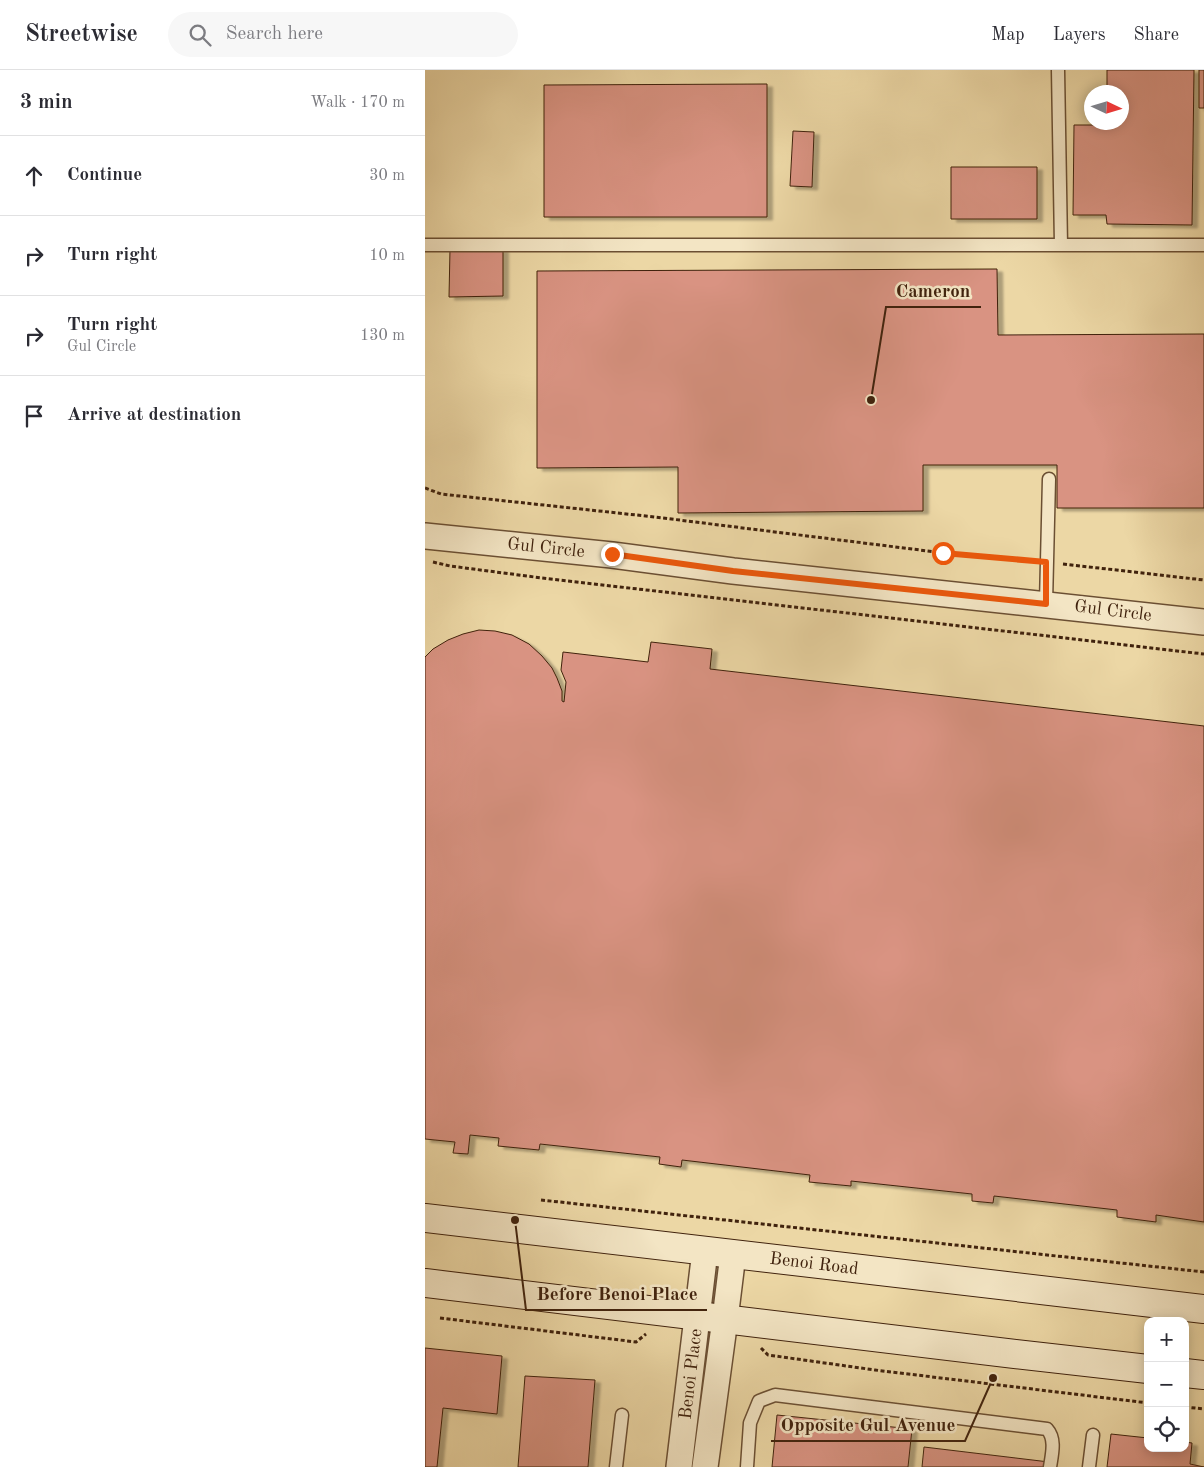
<!DOCTYPE html>
<meta charset="utf-8">
<style>
:root{--surface:#fff;--page:#f7f7f7;--text:#2b2b33;--muted:#7c7c81;--line:#e1e1e2}
body{margin:0;font-family:"Old Standard TT",serif;background:var(--page);color:var(--text)}
.controls{position:absolute;right:15px;bottom:15px;display:grid;overflow:hidden;border-radius:10px;box-shadow:0 2px 12px #0003}
.controls button{width:45px;height:45px;display:grid;place-items:center;padding:0;border:0;border-bottom:1px solid var(--line);background:var(--surface);color:var(--text);font:25px sans-serif}
.compass{position:absolute;left:659px;top:15px;width:45px;height:45px;border-radius:50%;background:var(--surface);box-shadow:0 2px 12px #0003;rotate:94deg}
.stop{position:absolute;width:15px;height:15px;margin:-11px;border:4px solid #ea580c;border-radius:50%;background:#fff}
.stop.end{background:#ea580c;border-color:#fff;box-shadow:0 1px 5px #0008}
.list{margin:0;padding:0;list-style:none}
h2{display:flex;justify-content:space-between;align-items:center;height:65px;margin:0;padding:0 20px;font-size:21px}
h2 small{font-size:16px;font-weight:400;color:var(--muted)}
.list li{display:grid;grid-template-columns:32px 1fr auto;gap:15px;align-items:center;box-sizing:border-box;height:80px;padding:0 20px;border-top:1px solid var(--line)}
.list b{display:block;font-size:19px;white-space:nowrap}
.list p{margin:0;font-size:16px;white-space:nowrap;color:var(--muted)}
.list em{font-size:16px;font-style:normal;color:var(--muted)}
.icon{flex:none;width:28px;height:28px;fill:none;stroke:currentColor;stroke-width:2;stroke-linecap:round;stroke-linejoin:round}
.map{position:relative;flex:none;width:779px;height:1397px;overflow:hidden}
header{display:flex;align-items:center;gap:30px;box-sizing:border-box;height:70px;padding:0 25px;background:var(--surface);border-bottom:1px solid var(--line)}
header strong{font-size:24px}
nav{display:flex;gap:28px;margin-inline-start:auto;font-size:18px}
.search{width:350px;height:45px;background:var(--page);display:flex;align-items:center;gap:12px;box-sizing:border-box;padding:0 18px;border-radius:28px;color:var(--muted);font-size:19px}
main{display:flex}
aside{flex:1;background:var(--surface)}
.map>svg:first-child{display:block}
.building{fill:#d99382;stroke:#40220d;filter:url(#shadow)}
.lines{fill:none;stroke-linecap:round;stroke-linejoin:round}
.service-casing{stroke:#6b4f33;stroke-width:15}
.minor-casing{stroke:#6b4f33;stroke-width:28}
.secondary-casing{stroke:#40220d;stroke-width:30}
.path{stroke:#40220d;stroke-width:3;stroke-dasharray:4 2.5;stroke-linecap:butt}
.service{stroke:#f3e5c4;stroke-width:12}
.minor{stroke:#f3e5c4;stroke-width:25}
.secondary{stroke:#f3e5c4;stroke-width:28}
.route{stroke:#ea580c;stroke-width:6}
.labels{text-anchor:middle;dominant-baseline:central;stroke-width:5;stroke-linejoin:round;paint-order:stroke}
.street-label{font-size:18px;fill:#40220d;stroke:#f3e5c4}
.leader{fill:none;stroke:#40220d;stroke-width:2}
.callout-dot{fill:#40220d;stroke:#f3e5c4;stroke-width:2}
.callout-label{font-size:19px;text-anchor:middle;font-weight:bold;fill:#40220d;stroke:#f3e5c4;stroke-width:5;stroke-linejoin:round;paint-order:stroke}
</style>
<header>
<strong>Streetwise</strong>
<div class="search"><svg class="icon" aria-label="search" viewBox="0 0 24 24"><circle cx="10" cy="10" r="6"/><path d="M15 15l6 6"/></svg>Search here</div>
<nav><a>Map</a><a>Layers</a><a>Share</a></nav>
</header>
<main>
<aside>
<h2>3 min<small>Walk · 170 m</small></h2>
<ul class="list">
<li><svg class="icon" aria-label="ahead" viewBox="0 0 24 24"><path d="M12 20V5M6 11l6-6 6 6"/></svg><div><b>Continue</b></div><em>30 m</em></li>
<li><svg class="icon" aria-label="right" viewBox="0 0 24 24"><path d="M7 20v-9h11M14 6l5 5-5 5"/></svg><div><b>Turn right</b></div><em>10 m</em></li>
<li><svg class="icon" aria-label="right" viewBox="0 0 24 24"><path d="M7 20v-9h11M14 6l5 5-5 5"/></svg><div><b>Turn right</b><p>Gul Circle</p></div><em>130 m</em></li>
<li><svg class="icon" aria-label="arrive" viewBox="0 0 24 24"><path d="M6 21V4h12l-3 4 3 4H6"/></svg><div><b>Arrive at destination</b></div></li>
</ul>
</aside>
<div class="map">
<svg width="779" height="1397" viewBox="0 0 779 1397">
<defs>
<filter id="shadow"><feDropShadow dx="5.5" dy="3" stdDeviation="1" flood-color="#0004"/></filter>
</defs>
<rect width="100%" height="100%" fill="#ecd7a5"/>
<filter id="stains"><feTurbulence type="fractalNoise" baseFrequency=".004" numOctaves="4"/><feColorMatrix values="0 0 0 0 .2 0 0 0 0 .09 0 0 0 0 .02 0 0 0 .5 -.17"/></filter>
<radialGradient id="worn" r=".72"><stop offset=".6" stop-color="#630" stop-opacity="0"/><stop offset="1" stop-color="#630" stop-opacity=".3"/></radialGradient>
<path class="building" d="M682,0H769L767,155L682,154L681,145H648L649,55H682V52H696V22H682Z
M774,0H779V38H774Z
M342,14V147H119V15Z
M368,61L389,62L387,117L365,116Z
M526,97H612V149H526Z
M25,179H78V226L24,227Z
M572,199L573,265L779,264V438H632V395H498V441L253,443V397L112,398V201Z
M54,560L70,561L87,565L104,574L117,586L127,598L132,608L137,621V631L139,632L141,612L136,600L138,582L223,592L226,572L287,579L285,599L779,656V1152L731,1145V1152L692,1147V1140L569,1126L568,1133L547,1131V1124L426,1111V1116L384,1112L385,1105L257,1090L256,1097L234,1094L235,1087L115,1074L114,1080L73,1076L74,1068L45,1065L43,1084L28,1083L30,1072L0,1069V587L8,579L23,570L38,564Z
M0,1278L77,1286L72,1344L18,1338L12,1397H0Z
M100,1306L170,1310L163,1397H93Z
M352,1345L487,1359L483,1397H347Z
M686,1364L723,1368V1378H760V1372L767,1373L765,1394L779,1397H682Z
M499,1377L624,1392L623,1397H497Z"/>
<g class="lines">
<defs>
<path id="service" d="M633,0L636,175
M0,175H779
M621,533L624,409
M191,1397L197,1345
M322,1397L325,1353L334,1331L350,1325L622,1359C631,1369 627,1384 625,1397
M664,1397L668,1365"/>
<path id="minor" d="M0,466L187,485L308,501L779,552
M254,1397L280,1181
M280,1397L300,1249L308,1184"/>
<path id="secondary" d="M0,1148L779,1239
M0,1213L590,1284L723,1299
M760,1303L779,1305"/>
</defs>
<use href="#service" class="service-casing"/>
<use href="#minor" class="minor-casing"/>
<use href="#secondary" class="secondary-casing"/>
<path class="path" d="M0,418L16,424L230,447L519,483L607,490
M8,492L25,496L117,508L779,584
M638,494L779,510
M116,1130L779,1202
M15,1248L211,1272L221,1264
M336,1278L343,1285L450,1300L723,1333
M760,1337L779,1339"/>
<use href="#service" class="service"/>
<use href="#minor" class="minor"/>
<use href="#secondary" class="secondary"/>
</g>
<g class="lines">
<path class="route" d="M187,484L308,501L621,534V492L518,483"/>
</g>
<g class="labels">
<g class="street-label">
<text transform="translate(121 478) rotate(6)">Gul Circle</text>
<text transform="translate(688 541) rotate(7)">Gul Circle</text>
<text transform="translate(389 1194) rotate(7)">Benoi Road</text>
<text transform="translate(266 1304) rotate(-83)">Benoi Place</text>
</g>
</g>
<path class="leader" d="M446 330L461 237H556M90 1150L101 1240H282M568 1308L540 1371H346"/>
<g class="callout-dot">
<circle cx="446" cy="330" r="5"/>
<circle cx="90" cy="1150" r="5"/>
<circle cx="568" cy="1308" r="5"/>
</g>
<g class="callout-label">
<text x="508" y="227">Cameron</text>
<text x="192" y="1230">Before Benoi Place</text>
<text x="443" y="1361">Opposite Gul Avenue</text>
</g>
<rect width="100%" height="100%" filter="url(#stains)"/>
<rect width="100%" height="100%" fill="url(#worn)"/>
</svg>
<div class="controls">
<button>+</button>
<button>−</button>
<button><svg class="icon" aria-label="locate" viewBox="0 0 24 24"><circle cx="12" cy="12" r="6"/><path d="M12 2v4M12 18v4M2 12h4M18 12h4"/></svg></button>
</div>
<svg class="compass" viewBox="-18 -18 36 36"><path d="M0-13l5 13h-10z" fill="#e53935"/><path d="M0 13l5-13h-10z" fill="#7c7c81"/></svg>
<div class="stop" style="left:518px;top:483px"></div>
<div class="stop end" style="left:187px;top:484px"></div>
</div>
</main>
